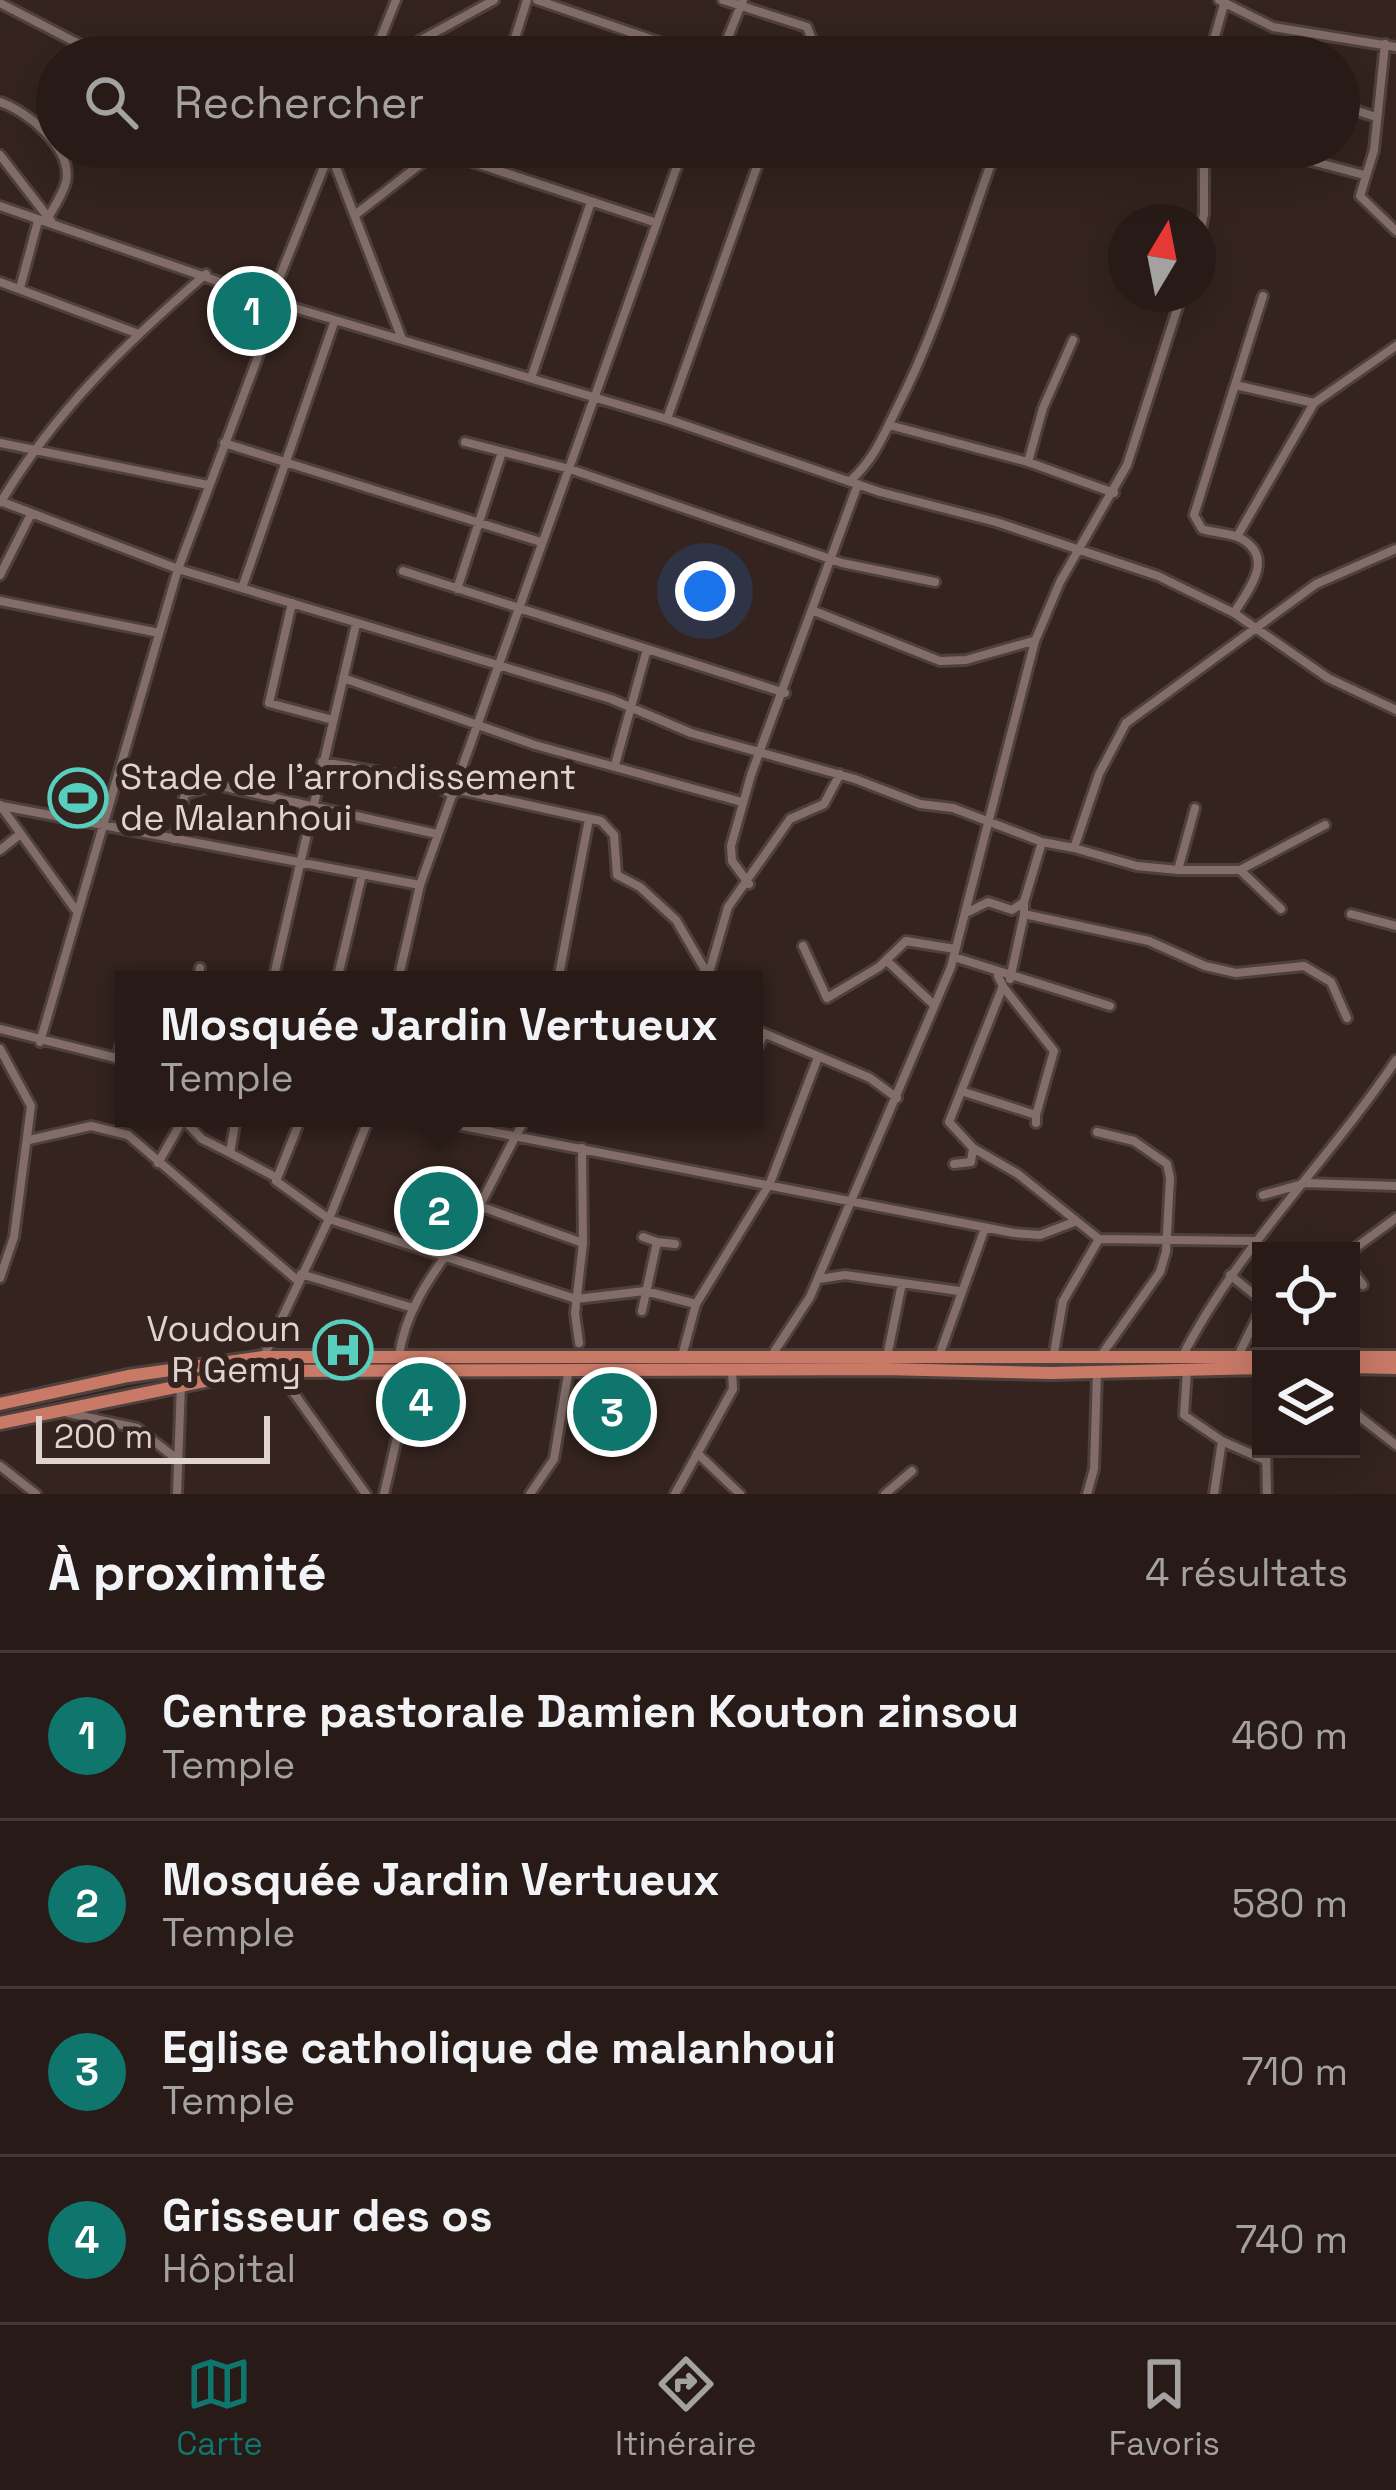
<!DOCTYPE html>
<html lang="fr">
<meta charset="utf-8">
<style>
:root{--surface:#271a17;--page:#2f2320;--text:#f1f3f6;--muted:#a4a1a1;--line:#433836;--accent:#0f766e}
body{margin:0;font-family:"Space Grotesk",sans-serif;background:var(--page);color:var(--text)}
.controls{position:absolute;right:36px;bottom:36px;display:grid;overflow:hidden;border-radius:0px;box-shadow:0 12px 48px #0002}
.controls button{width:108px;height:108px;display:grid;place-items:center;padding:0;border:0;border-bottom:3px solid var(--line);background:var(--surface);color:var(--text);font:60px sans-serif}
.compass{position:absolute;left:1108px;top:204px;width:108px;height:108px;border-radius:50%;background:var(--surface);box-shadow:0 12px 48px #0002;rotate:10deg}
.scale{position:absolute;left:36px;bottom:30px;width:234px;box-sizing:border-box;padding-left:12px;border:6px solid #dfd4d1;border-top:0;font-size:33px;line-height:42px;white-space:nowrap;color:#dfd4d1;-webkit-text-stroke:9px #34231f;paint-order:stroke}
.you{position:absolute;left:705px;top:591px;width:42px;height:42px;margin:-30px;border:9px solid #fff;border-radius:50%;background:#1a73e8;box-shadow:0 0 0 18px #1a73e833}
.badge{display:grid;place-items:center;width:78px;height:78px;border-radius:50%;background:var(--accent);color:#fff;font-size:39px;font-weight:700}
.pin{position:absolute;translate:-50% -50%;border:6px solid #fff;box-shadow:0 3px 12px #0006}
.popup{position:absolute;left:115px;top:971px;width:648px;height:156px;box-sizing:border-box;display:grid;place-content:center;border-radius:0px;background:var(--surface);filter:drop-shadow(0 3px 9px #0005);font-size:39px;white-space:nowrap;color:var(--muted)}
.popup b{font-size:45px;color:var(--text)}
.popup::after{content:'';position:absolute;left:50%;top:100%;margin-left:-24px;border:24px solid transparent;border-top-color:var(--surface)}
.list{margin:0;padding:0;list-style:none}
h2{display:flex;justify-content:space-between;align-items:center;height:156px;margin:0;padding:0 48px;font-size:51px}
h2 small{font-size:39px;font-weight:400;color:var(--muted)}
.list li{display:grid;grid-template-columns:78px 1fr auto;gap:36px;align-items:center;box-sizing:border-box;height:168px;padding:0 48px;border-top:3px solid var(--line)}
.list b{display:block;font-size:45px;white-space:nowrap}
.list p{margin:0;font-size:39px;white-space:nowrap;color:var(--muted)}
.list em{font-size:39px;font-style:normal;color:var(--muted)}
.icon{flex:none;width:66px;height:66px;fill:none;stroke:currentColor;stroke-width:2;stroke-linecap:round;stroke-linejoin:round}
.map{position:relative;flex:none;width:1396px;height:1494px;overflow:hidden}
.search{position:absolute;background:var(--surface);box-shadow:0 12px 48px #0002;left:36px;right:36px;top:36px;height:132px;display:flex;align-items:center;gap:30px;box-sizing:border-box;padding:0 42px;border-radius:66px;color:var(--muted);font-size:45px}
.sheet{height:828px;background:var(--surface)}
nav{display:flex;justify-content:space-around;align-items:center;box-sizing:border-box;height:168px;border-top:3px solid var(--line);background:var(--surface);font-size:33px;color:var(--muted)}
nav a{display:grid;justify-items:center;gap:6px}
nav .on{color:var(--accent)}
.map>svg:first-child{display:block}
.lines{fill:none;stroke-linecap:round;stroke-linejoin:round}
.street-casing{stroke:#4e403d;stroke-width:14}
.primary-casing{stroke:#4e403d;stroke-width:18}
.street{stroke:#826d68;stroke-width:8}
.primary{stroke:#c97a67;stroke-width:12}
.labels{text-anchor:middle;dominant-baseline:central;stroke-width:12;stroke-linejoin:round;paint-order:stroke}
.poi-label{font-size:36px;fill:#dfd4d1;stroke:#34231f;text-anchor:start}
</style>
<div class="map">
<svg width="1396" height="1494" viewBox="0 0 1396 1494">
<rect width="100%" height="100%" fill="#34231f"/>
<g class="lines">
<defs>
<path id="street" d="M537,0L703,57
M723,0L807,27L811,37L801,57
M1219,0L1273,27L1396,47
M0,3L104,57
M1385,44L1374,150L1360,196L1396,231
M373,57L396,0
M390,57L494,0
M509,57L527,0
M720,57L743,0
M1209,57L1225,1
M0,102C27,111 73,148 66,182C63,194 54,207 48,218
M1339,105L1376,117
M40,126L57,111
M427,147L657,223
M1259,147L1364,175
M330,152L402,339
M0,155L51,221
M0,206L298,309L667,419L880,492L996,522L1158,576L1234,613L1328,678L1396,710
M355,215L436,152
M1198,245L1204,214V147
M0,282L136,333
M20,288L38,221
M272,296L332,147
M531,378L591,202
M1235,385L1314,403
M667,419L764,147
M889,425L1028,462L1114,493
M465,442L570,469L842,563L935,582
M0,443L208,485
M224,443L541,542
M1028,462L1043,408L1073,340
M851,480C873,461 883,436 896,410C940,325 964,236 997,147
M0,501L178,569L611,699L691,733L855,779L920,804L953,808L1042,842
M1,502C54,412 127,342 206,274
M1238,535L1314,403L1396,346
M403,571L785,693
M0,575L30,516
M242,588L335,320
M457,589L502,452
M0,601L159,633
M292,603L269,703L333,720
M814,611L940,661L966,660L1033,641
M1234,613C1249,589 1276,557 1240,538C1231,533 1214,533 1202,529L1194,515L1263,296
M343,678L535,745L742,802
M322,762L422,779L453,795
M615,765L647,649
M455,789L601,821L614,835L617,875L640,887L676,920L708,975
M0,805L75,909
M2,806L420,885
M174,839L185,794L216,785L437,834
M1074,848L1137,866L1178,870L1195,808
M0,850L19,835
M1178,870H1240L1325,825
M1240,870L1281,909
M749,884L732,861L731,846L751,775L858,484
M1024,902V914L1149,941L1205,966L1236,973L1304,966L1331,982L1347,1018
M968,912L988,902L1012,910L1024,902L1042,842L1074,848L1099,774L1126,723L1316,584L1396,549
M1351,914L1396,926
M803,946L827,998L879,967L906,941L955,949
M954,957L1110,1006
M887,961L934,1005
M709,973L728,907L790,819L824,804L840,774
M1010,979L1024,915
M198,980L200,968
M273,980L356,624
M337,980L362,875
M398,980L420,885L684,147
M558,980L589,819
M1004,988L1054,1051L1036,1115
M0,1029L124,1060
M754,1029L870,1078L897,1098
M40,1042L178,569L279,301
M0,1049L31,1106L14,1237L0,1278
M754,1054L764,1034
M117,1059L124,1033
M961,1091L1036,1115V1123
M182,1118L202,1139L230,1153
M236,1118L230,1153L277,1178
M301,1118L276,1181L329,1219L576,1299L645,1291L696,1304L682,1356
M421,1118L1014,1233L1040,1235L1074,1222
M1097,1132L1134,1141L1167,1164L1170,1178L1166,1252L1160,1272L1100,1357
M29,1140L91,1126L128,1135L297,1280
M973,1148L949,1122L1003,986L998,976
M158,1163L181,1123
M954,1164L971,1162L973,1148L1018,1174L1099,1239L1254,1241
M1263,1195L1306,1183L1396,1186
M479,1206L583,1243
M657,1242L675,1244
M1351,1251L1396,1218
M1351,1269L1363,1285
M301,1274L413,1308
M1230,1275L1261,1300
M819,1279L845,1275L959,1291
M696,1304L770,1183L817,1060
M642,1311L657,1242L643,1237
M579,1343L575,1313L583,1243L582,1148
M772,1355L810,1297L951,967L1035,641L1060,582L1127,465L1182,294
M264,1356L329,1219L369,1118
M399,1356C407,1295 453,1251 482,1201C497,1173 510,1145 526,1118
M939,1356L985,1228
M1238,1356L1261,1309
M887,1357L902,1283
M1182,1357C1238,1247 1328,1162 1396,1060
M1053,1359L1063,1301L1099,1239
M1187,1370L1184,1415L1222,1441L1265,1460
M278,1371L366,1494
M1351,1410L1396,1445
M68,1413L137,1428L178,1460
M1266,1449L1267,1494
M697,1453L740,1494
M0,1466L36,1494
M177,1494L181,1384
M384,1494L413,1369
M530,1494L554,1459L569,1368
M675,1494L733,1389L732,1372
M885,1494L912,1471
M1087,1494L1094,1469L1097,1373
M1214,1494L1222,1441"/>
<path id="primary" d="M1351,1357H1396
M1351,1367L1396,1368
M0,1404L128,1376L263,1357H1261
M0,1423L253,1371L885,1369L1051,1373L1261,1368"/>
</defs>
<use href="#street" class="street-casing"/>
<use href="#primary" class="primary-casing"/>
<use href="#street" class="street"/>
<use href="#primary" class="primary"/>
</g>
<defs>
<symbol id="stadium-ring" viewBox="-11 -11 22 22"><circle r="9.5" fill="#34231f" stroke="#58cebf" stroke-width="1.5"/><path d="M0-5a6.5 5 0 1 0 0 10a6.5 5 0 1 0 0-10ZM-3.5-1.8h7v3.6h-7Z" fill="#58cebf"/></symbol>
<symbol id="hospital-ring" viewBox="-11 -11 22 22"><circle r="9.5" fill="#34231f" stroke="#58cebf" stroke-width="1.5"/><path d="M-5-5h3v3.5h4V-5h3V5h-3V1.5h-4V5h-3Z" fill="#58cebf"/></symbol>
</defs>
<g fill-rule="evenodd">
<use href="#stadium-ring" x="45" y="765" width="66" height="66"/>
<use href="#hospital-ring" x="310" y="1317" width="66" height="66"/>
</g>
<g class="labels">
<g class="poi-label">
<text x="120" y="777">Stade de l'arrondissement<tspan x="120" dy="41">de Malanhoui</tspan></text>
<text x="301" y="1329" text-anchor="end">Voudoun<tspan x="301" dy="41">R Gemy</tspan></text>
</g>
</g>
</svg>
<div class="controls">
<button><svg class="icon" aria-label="locate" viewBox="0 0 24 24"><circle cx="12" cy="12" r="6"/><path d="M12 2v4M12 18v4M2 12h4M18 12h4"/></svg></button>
<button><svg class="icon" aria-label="layers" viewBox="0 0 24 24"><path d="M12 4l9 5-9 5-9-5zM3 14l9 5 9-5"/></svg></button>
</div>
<svg class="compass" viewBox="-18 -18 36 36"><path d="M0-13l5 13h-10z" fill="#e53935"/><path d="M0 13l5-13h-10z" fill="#a4a1a1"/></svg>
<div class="scale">200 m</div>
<div class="you"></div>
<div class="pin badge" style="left:252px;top:311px">1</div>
<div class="pin badge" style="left:439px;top:1211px">2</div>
<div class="popup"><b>Mosquée Jardin Vertueux</b>Temple</div>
<div class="pin badge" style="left:612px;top:1412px">3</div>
<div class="pin badge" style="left:421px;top:1402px">4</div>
<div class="search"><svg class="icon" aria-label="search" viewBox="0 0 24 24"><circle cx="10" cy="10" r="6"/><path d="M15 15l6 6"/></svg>Rechercher</div>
</div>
<section class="sheet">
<h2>À proximité<small>4 résultats</small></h2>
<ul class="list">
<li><span class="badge">1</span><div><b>Centre pastorale Damien Kouton zinsou</b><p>Temple</p></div><em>460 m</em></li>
<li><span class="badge">2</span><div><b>Mosquée Jardin Vertueux</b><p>Temple</p></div><em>580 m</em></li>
<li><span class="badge">3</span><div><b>Eglise catholique de malanhoui</b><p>Temple</p></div><em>710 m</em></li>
<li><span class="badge">4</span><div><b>Grisseur des os</b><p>Hôpital</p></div><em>740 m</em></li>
</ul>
</section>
<nav>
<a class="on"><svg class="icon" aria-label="map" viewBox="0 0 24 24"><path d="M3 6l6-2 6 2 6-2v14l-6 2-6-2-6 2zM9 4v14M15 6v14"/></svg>Carte</a>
<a><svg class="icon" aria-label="directions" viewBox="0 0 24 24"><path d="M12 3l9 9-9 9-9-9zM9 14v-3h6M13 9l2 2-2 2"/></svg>Itinéraire</a>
<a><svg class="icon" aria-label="saved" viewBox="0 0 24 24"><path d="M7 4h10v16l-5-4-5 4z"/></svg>Favoris</a>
</nav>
